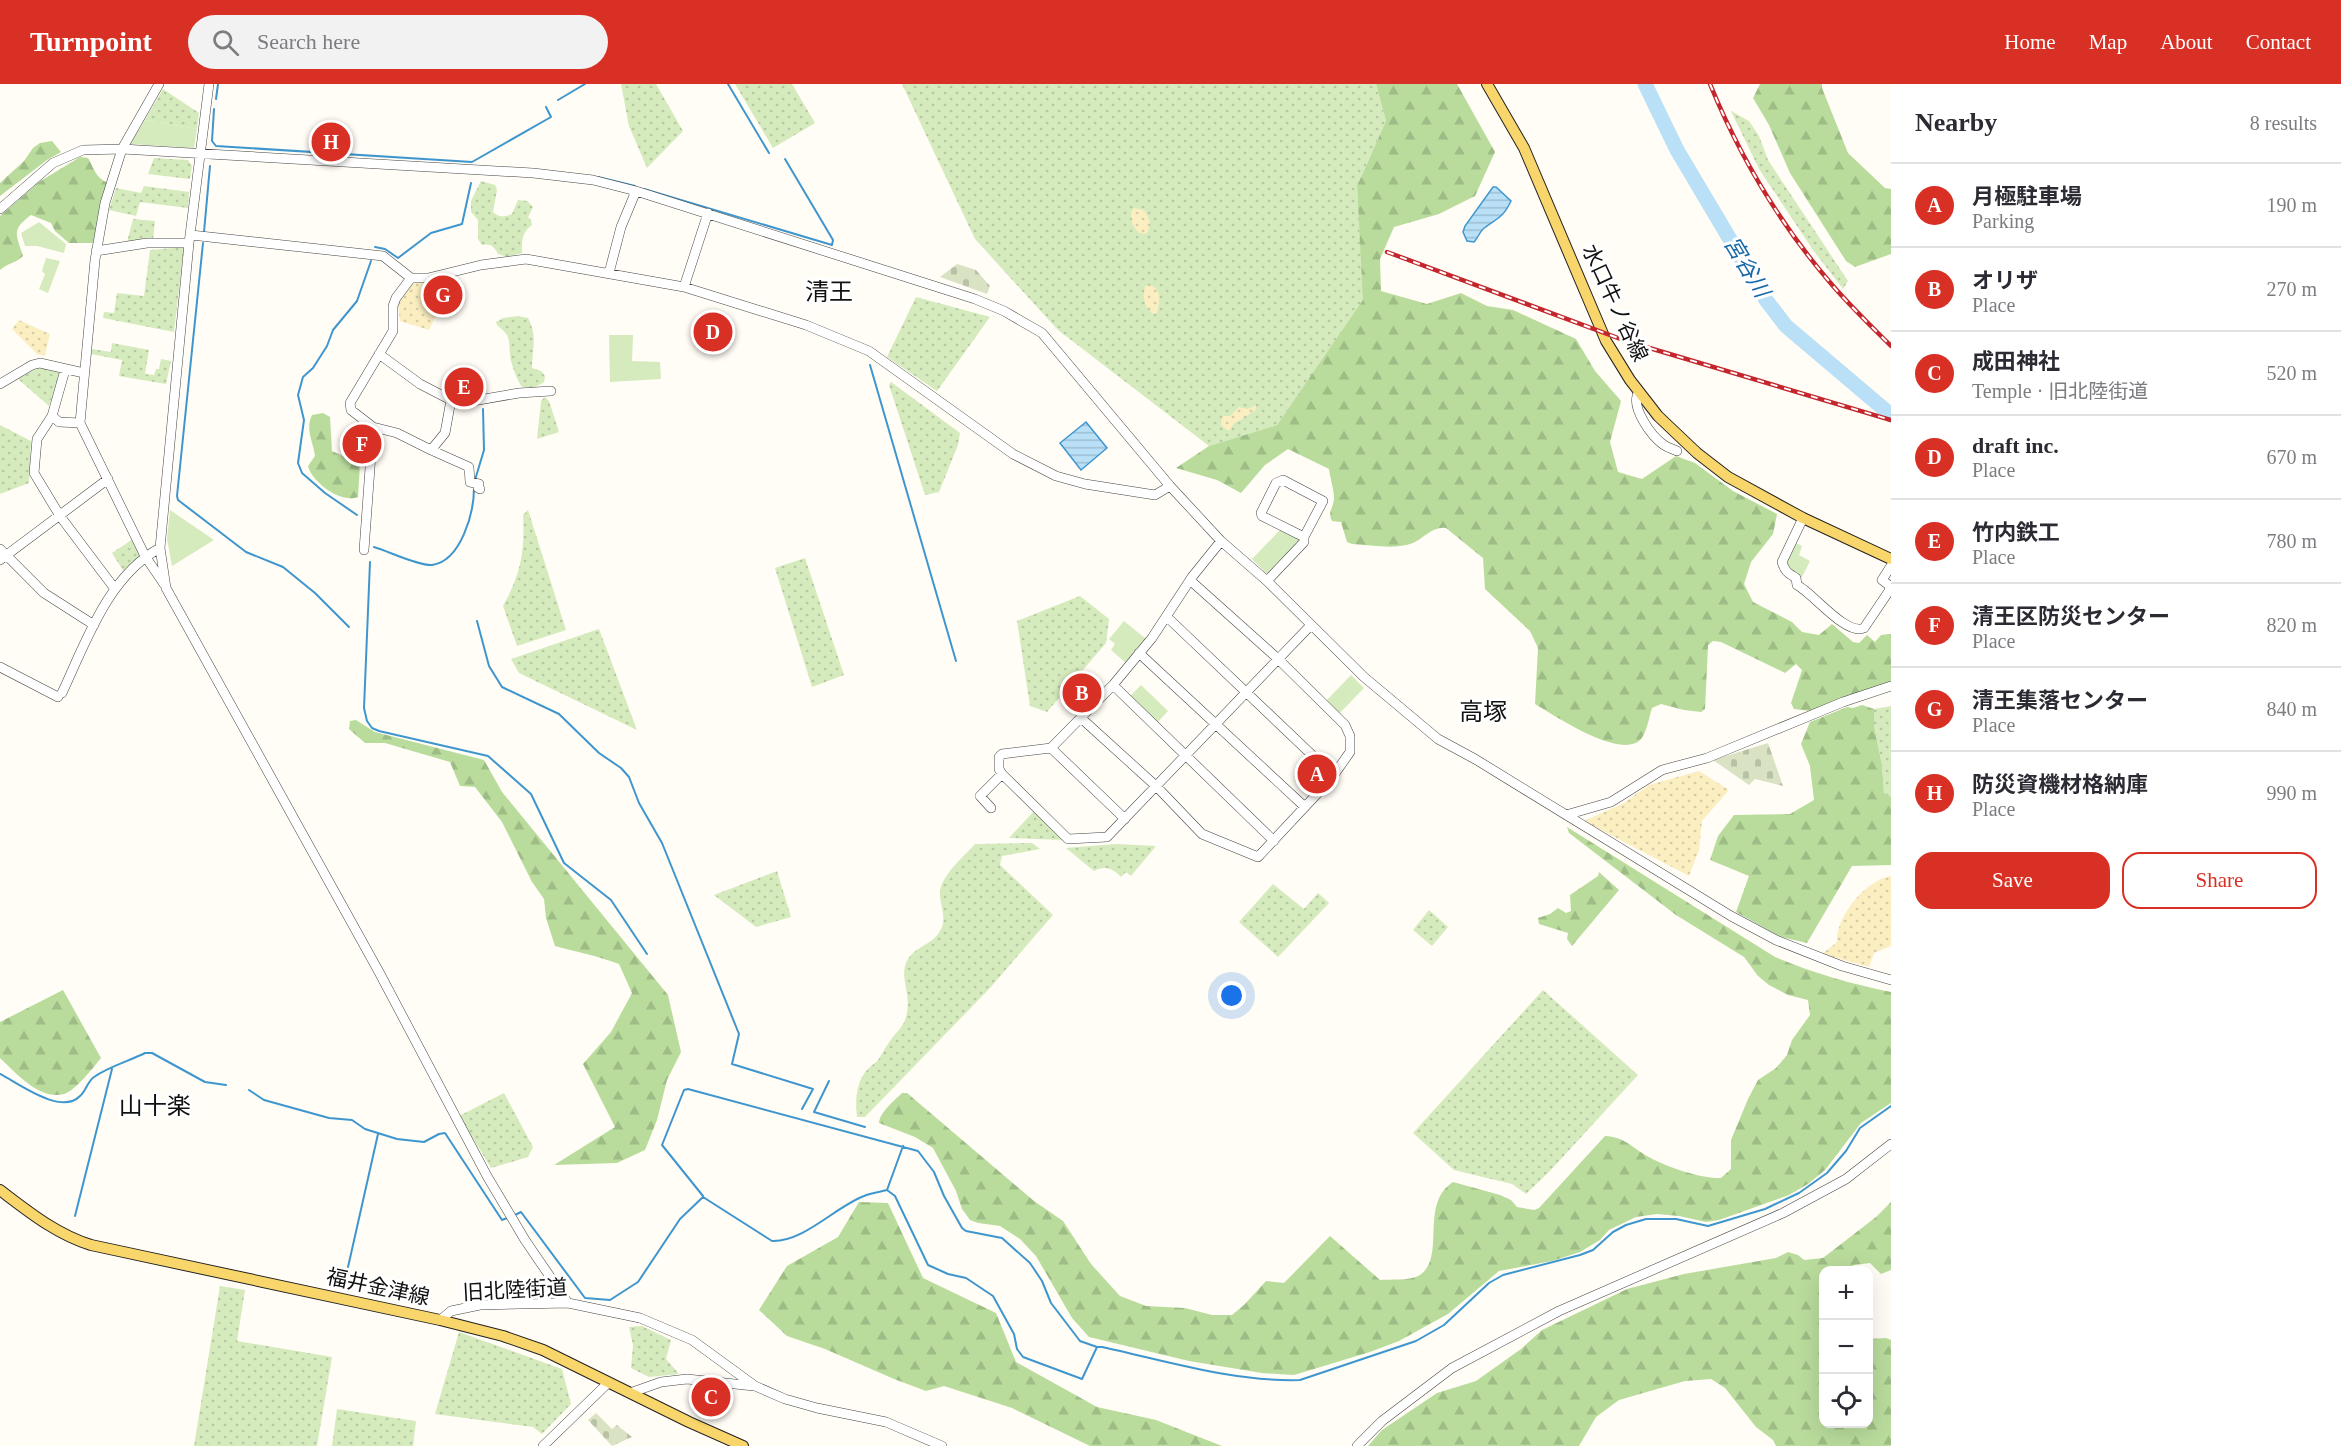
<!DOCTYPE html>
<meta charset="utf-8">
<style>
:root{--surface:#fff;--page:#f2f2f3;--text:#2b2b33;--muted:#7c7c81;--line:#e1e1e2;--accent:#d93025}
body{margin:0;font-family:"Times New Roman","Noto Sans JP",serif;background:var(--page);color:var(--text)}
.controls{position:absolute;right:18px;bottom:18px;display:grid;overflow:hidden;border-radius:12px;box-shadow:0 6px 24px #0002}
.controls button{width:54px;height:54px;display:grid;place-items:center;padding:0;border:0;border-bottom:2px solid var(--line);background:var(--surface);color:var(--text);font:30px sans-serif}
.you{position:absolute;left:1232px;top:912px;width:21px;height:21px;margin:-15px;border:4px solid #fff;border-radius:50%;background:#1a73e8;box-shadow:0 0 0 9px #1a73e833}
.badge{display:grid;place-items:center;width:39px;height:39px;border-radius:50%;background:var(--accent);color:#fff;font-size:20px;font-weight:700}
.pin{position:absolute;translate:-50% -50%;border:3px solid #fff;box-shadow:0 2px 6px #0006}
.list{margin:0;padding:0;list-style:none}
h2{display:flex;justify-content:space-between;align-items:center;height:78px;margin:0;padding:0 24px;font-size:26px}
h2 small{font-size:20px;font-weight:400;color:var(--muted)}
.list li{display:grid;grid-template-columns:39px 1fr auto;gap:18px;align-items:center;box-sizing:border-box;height:84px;padding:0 24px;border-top:2px solid var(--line)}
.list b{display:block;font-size:22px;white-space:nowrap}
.list p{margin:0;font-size:20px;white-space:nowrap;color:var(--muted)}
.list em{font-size:20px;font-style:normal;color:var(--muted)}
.actions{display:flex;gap:12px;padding:18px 24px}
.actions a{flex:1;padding:14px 0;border:2px solid var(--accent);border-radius:18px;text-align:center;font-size:21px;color:var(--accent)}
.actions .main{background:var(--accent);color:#fff}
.icon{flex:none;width:33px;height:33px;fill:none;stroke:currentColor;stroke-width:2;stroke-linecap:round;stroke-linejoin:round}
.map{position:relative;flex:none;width:1891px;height:1362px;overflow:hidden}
header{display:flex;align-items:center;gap:36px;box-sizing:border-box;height:84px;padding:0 30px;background:var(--accent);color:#fff}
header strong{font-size:28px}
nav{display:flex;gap:33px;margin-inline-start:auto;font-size:21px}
.search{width:420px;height:54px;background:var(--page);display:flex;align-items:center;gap:15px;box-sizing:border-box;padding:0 21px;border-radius:33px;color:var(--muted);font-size:22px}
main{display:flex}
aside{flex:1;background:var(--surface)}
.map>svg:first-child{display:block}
.grass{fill:url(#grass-dots)}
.forest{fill:url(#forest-firs)}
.sand{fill:url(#sand-dots)}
.cemetery{fill:url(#cemetery-stones)}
.garden{fill:#d5ebbd}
.water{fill:url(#water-rules);stroke:#3f96cf;stroke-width:1.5}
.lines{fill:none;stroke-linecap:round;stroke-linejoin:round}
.stream{stroke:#3f96cf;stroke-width:2}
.river{stroke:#b9e0f7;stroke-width:15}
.minor-casing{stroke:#444;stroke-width:10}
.major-casing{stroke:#222;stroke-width:12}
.minor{stroke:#fff;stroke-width:9}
.major{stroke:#f9d66b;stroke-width:10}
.rail-casing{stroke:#c4262e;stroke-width:4.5}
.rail{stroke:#fff;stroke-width:2;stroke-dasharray:7;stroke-linecap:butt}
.labels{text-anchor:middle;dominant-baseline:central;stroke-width:6;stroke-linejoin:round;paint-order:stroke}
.street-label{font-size:21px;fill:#111;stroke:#fff}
.water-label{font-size:22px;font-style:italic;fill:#1768a6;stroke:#fff}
.quarter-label{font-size:24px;fill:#111;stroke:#fff}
</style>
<header>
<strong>Turnpoint</strong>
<div class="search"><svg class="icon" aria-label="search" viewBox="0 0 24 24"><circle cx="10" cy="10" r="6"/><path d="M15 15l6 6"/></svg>Search here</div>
<nav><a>Home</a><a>Map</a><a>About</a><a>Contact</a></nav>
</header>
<main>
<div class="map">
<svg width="1891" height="1362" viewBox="0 0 1891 1362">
<defs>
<pattern id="grass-dots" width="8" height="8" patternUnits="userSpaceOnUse" patternTransform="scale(1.5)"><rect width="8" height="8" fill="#d5ebbd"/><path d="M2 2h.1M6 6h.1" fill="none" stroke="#b6c8a1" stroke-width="1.8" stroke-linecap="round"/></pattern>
<pattern id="forest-firs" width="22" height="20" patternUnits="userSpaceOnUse" patternTransform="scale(1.5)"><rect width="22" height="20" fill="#b9dc9c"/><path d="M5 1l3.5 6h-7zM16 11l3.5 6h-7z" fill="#9ebc85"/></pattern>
<pattern id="sand-dots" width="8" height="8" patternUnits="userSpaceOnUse" patternTransform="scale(1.5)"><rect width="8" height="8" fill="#fbeec1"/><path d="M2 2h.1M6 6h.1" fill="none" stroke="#d6cba5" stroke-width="1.8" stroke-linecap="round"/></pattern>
<pattern id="cemetery-stones" width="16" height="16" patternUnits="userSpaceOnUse" patternTransform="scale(1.5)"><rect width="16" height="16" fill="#d9e3c4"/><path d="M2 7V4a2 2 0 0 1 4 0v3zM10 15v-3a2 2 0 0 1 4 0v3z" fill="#b9c2a7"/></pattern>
<pattern id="water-rules" width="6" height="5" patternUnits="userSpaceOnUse" patternTransform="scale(1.5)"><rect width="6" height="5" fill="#b9e0f7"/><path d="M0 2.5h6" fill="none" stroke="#9ebfd3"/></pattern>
</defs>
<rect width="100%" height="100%" fill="#fffdf5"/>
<path class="grass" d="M621,0H656L683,47L647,84L629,42Z
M735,0H792L815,39L773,64Z
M902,0H1376L1386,37L1357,102L1364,216L1277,341L1209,362L1058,246L975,155Z
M163,5L199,29L197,45L145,36Z
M1731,27L1749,37L1759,52L1768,76L1848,197L1843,205L1813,166L1759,85Z
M154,74L188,76L192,82L190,95L148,90Z
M481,97L495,101L497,106L493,128C500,134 504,133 512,130L518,116L527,117L533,123L528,133L531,136L532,141C521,149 522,158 522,169L507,173L498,170C494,162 490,159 482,161L478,155V136L471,128V117Z
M144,102L189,108L188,124L140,118L136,132L109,126L116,104L141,109Z
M133,135L155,137L153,156L127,158Z
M184,163L174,248L103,234L104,228L114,229L117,209L144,212L150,166Z
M916,213L990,233L937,307L887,273Z
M518,232L528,234C538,253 532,264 532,284L541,287L545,292L544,298L534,304L522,303C517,296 510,278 510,270C508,253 512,254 497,241L496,238L503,234Z
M112,259L149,266L145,290L154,291L156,285H159L161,275L171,277L166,300L119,292L122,276L91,270L92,265L111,268Z
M40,283L61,287L49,322L18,295Z
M891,298L960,349L958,361L939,408L925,411L889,301Z
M545,313L549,317L559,348L537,355L541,317Z
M0,341L31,357L29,399L0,410Z
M528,426L566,546L517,562L503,522C521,490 525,467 523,431Z
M133,455C144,476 140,473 124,488L112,469Z
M805,474L844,591L812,603L775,484Z
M1080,512L1109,535L1106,559L1047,628L1030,622L1017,537Z
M599,545L637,646L519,589L511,575Z
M1891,622V713L1884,710L1882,681L1874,642V625Z
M1034,727L1064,756L1009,754Z
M1032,759L1040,765L1002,772L1000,781L1053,831L990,904L865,1033H857C855,1018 856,998 867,986C871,981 878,978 880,973C884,966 887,961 892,954C897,948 903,942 905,936C913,913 901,899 905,882C910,863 932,862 940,847C948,834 939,821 940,807C943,789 964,773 975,760Z
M1116,760L1156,762L1131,792L1126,788L1121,793C1113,785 1106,781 1094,787L1066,764Z
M777,787L791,833L756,843L714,811Z
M1273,800L1304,825L1318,809L1329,819L1278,873L1239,838Z
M1429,826L1448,843L1432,862L1413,846Z
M1543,906L1638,991L1550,1087L1526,1110L1512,1100L1454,1086L1413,1049Z
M504,1009L533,1063L528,1073L491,1084L459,1032Z
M220,1202L245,1206L237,1257L332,1273L317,1362H194Z
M642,1242L671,1256L666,1275L679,1290L649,1293L631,1284L633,1261L629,1243Z
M459,1248L562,1285L571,1320L542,1350L533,1343L435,1330Z
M337,1325L416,1337L413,1362H332Z"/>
<path class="forest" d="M1376,0H1457L1495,68L1475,112L1439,130L1394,143L1380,175L1381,207L1427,220L1461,209L1487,222L1513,226L1576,255L1595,287L1621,317L1610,358L1618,388L1642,395L1676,372L1695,379L1733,407L1777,430L1773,450L1751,478L1744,500L1753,518L1792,538L1802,548L1819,551L1832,540L1853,558L1859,559L1867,551L1875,558L1881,551L1891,550V597L1810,627L1794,625L1791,619L1802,586L1796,580L1785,589L1721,558L1713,557L1708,561L1705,625L1701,628L1684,626L1661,620L1652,624C1649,633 1647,648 1641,655C1621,677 1554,631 1535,620L1538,564L1530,547L1485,505L1483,474L1446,444C1433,442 1424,454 1413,459C1395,466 1371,461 1352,460L1347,458L1341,438L1332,437C1327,427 1334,424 1334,414C1334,405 1330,394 1329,385L1288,365L1265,381L1241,409L1217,396L1176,384L1209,362L1277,341L1363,216L1357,102L1386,37Z
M1760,0H1822V4L1848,69L1885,104L1891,105V170L1855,183L1846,177L1790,89L1769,41L1753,14Z
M52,57L61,68L47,76L0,112V99L24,77L33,64L40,59Z
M80,73L88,74C95,86 95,93 108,99L93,159H69L55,147L51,139L31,131C11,146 16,150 23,172C16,179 8,179 0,186V132L39,98Z
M323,329L330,333L332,367L360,380L358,413C341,420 312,398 308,382L315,372C313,357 305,345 312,331Z
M1862,621L1874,625V642L1882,681L1884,709L1891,713V781L1852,782L1807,859L1781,853L1736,828L1749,792L1710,776L1718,752L1734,731L1790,730L1814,716L1810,682L1801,660L1810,638L1847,623L1853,624Z
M356,636L375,648L484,676L502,708L668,911L681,968L667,996L657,1036L645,1066L617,1079L554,1081L615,1043L583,980L611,948L632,909L619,880C598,872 577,868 555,862L546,834L544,815L532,798L502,738L475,703L460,702L450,678L385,659H365L349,645L350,637Z
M1567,743L1775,873C1813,889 1851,900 1891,908V1019L1861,1039L1825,1086L1808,1100L1789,1111L1719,1136L1706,1138L1679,1132L1657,1130L1636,1133L1609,1146L1600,1156L1580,1168L1552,1177L1499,1187L1448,1230L1399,1257L1370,1268L1294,1291L1262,1289L1189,1277L1089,1253L1072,1234L1036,1172L1020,1155L1000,1142L978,1139L970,1136L962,1125L956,1107L933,1064L915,1053L879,1039C880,1028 894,1017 902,1009H907L1034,1117L1063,1137L1091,1180L1120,1212L1146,1222L1185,1224L1212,1231H1232L1244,1221L1266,1197L1284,1199L1330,1152L1380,1196C1391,1195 1408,1197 1418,1192C1448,1176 1418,1120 1453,1098L1500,1111L1511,1116L1517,1123L1534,1126L1539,1124L1605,1052C1625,1053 1631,1063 1647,1072C1664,1082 1701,1095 1721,1094L1731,1085V1056L1748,1015L1758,996L1776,984L1787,971L1792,956L1810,931L1808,916L1788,911L1769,901L1758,892L1744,873L1676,831L1569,749Z
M1599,788L1619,806L1572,862L1567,855L1568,849L1539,840L1538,834L1550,830L1558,824L1566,829L1571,827L1570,811L1598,792Z
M63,906L101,974C93,984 75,1007 64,1010C40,1017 15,988 0,974V938Z
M859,1118L888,1119L923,1194L996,1229L1016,1278L1097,1323L1156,1336L1222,1362H1090L1012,1324L944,1302L926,1307L894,1295L825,1265L787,1252L759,1226L787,1182L838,1153Z
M1891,1118V1186L1881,1190L1870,1179L1854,1181L1848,1186H1824V1340H1868L1869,1255L1886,1254L1891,1256V1362H1776L1773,1356L1756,1343L1725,1304L1711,1295L1685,1297L1619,1316L1596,1333L1579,1362H1368L1382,1346L1437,1309L1476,1297L1521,1265L1542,1246L1627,1205L1684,1190L1776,1174L1788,1168L1798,1171L1804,1176L1823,1174L1876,1133Z"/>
<path class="sand" d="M1134,124L1144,126C1149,134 1153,141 1146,150L1139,149C1133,142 1127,132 1134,124Z
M424,198L441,221L429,246L400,237L398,220L411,200Z
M1149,201C1162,204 1160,218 1157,229L1154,230C1144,224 1142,212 1145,202Z
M19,236L50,250L45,272L37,270L12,245Z
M1256,321V326C1250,329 1239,338 1234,339L1230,346H1227L1221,341L1222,332H1230L1239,323L1248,325Z
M1699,687L1729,706L1702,737L1699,766L1689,792L1584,737L1624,719L1649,701Z
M1891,792V862L1874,869L1869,883L1822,870L1837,858C1836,832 1866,796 1891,792Z"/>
<path class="cemetery" d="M957,180L976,186L990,202L987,210L940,193Z
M1768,659L1783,702L1755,695L1749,701L1713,676Z
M596,1329L612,1345L617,1341L632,1353L612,1362L588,1336Z"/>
<path class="garden" d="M145,36L197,45L194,64L130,60Z
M39,138L66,160L64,169L37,162H25L21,149Z
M46,174L60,177L48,209L39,205L45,190L42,187Z
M609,251H633L632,277L660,278L661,295L610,298Z
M170,426L214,456L172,482L167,455Z
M1282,444L1298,452L1299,460L1270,489H1266L1252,475Z
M1794,458L1802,462L1799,471L1810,477L1801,495L1787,486L1784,479Z
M1124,537L1146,555L1126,579L1111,566L1115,560L1109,555Z
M1351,591L1364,604L1338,631L1324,619Z
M1141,601L1168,627L1156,640L1129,613Z"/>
<path class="water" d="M1493,103H1496L1511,117C1502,136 1496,134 1483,145C1479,149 1478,154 1474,158L1467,157L1463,148L1465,142Z
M1086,338L1107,364L1081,386L1060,359Z"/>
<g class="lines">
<path class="stream" d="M728,0L769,69
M216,15L218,0
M558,16L585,0
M214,25L212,57L216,62L472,78L551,33L546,23
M598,93L635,102
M644,105L832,161L833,156L785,75
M204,148L210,82
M203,159L177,412L178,416L246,468L283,483L315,509L349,543
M375,163L385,165L398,174L431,149L462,140L471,99
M870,281L956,577
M475,396L484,366L483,325
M357,431L325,409L302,389L298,379L304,336L298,311L303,293L313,284L327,262L333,246L357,217L371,177
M374,463C388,467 418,482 432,481C461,477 474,429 474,404
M370,478L364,624L367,637L372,644L379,647L488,672L531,710L564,779L611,816L647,870
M477,537L489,582L502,603L559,630L599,669L621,684L629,693L639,719L662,759L739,950L732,980L813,1005L802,1025
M0,990C18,999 61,1032 80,1012C86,1007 87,998 94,993C108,983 129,977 145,969H152L205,998L226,1001
M829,997L814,1028L865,1043
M249,1006L264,1016L329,1034L352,1036L365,1045L397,1055L424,1058L439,1050L445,1049L502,1136L510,1133
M887,1106L903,1062
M703,1112L662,1061L684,1006L688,1005L918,1067L934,1088L944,1112L962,1144L966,1147L1002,1154L1030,1179L1042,1197L1051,1219L1080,1257L1097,1263
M515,1131L521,1128L585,1214L610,1216L638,1198L680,1135L703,1113L772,1157C804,1158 835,1123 864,1112C871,1109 880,1108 887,1106L895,1112L928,1181L948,1190L966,1194L993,1212L1014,1250L1017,1265L1023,1273L1082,1295L1097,1263H1102C1166,1277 1234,1298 1300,1296L1416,1257L1444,1241L1489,1199L1503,1191L1580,1171L1593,1166L1613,1148L1626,1141L1646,1135H1676L1708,1142L1765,1125L1799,1109L1827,1089L1846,1067L1860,1044L1891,1022
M75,1132L112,985
M346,1192L378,1050"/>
<path class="river" d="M1645,0L1677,66L1766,216L1786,242L1891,331"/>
<defs>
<path id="minor" d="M159,0L122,65L105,119L95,176L80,339L145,472L164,500
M209,0L189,159L160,464L166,504L379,888L487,1092L525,1156L568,1219
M0,125L53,79L83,66L122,65L533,89L593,96L636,107L975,215L1004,227L1042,249L1170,402L1221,457L1267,497L1364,593L1438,655L1475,675L1731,832L1776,856L1842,882L1891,896
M191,151L383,172L411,194H428L481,181L526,175L684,203L806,241L869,267L1013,370L1056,392L1085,400L1155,411L1170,402
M96,167L147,159H189
M609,189L621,143L636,107
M684,203L708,129
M379,270L420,300L451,316L467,318L519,309L551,307
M65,286L52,332L37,355L34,389L60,432L115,505
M0,300L32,281L40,279L84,289
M1639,308C1629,322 1652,353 1664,361C1668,364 1673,365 1677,367
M52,332L59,338L80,339
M373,343L397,349L431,366L445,349L451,316
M431,366L469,383L470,398L479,400L478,404L480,405
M1803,434L1782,478C1785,488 1788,489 1796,494L1797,501C1814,510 1846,552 1864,544L1889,507L1890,502L1882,496L1891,482
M1221,457L1192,493L1152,554L1113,601L1051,664L1002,670L999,673V685L1002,690L1068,755L1107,753L1311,541
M0,465L44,509L94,541
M364,466L373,343L351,326L350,319L393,247V222L396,214L411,194
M0,476L108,395
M1267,497L1304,458V453L1323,417L1283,396L1276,399L1261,429L1262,432L1304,453
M1167,533L1332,690
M1139,569L1305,723
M0,583L58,613
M1113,601L1274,757
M62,609C86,558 108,492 160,464
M1081,634L1157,703L1202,750L1258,773L1331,695L1350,668V652L1345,641L1277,574L1191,497
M1051,664L1125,735
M991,724L980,712L1002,690
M1566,731L1611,718L1662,686L1707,674L1843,618L1891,602
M440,1236L451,1227L480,1221L568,1219L640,1234L692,1256L755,1302L785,1315L817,1324L886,1338L942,1362
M630,1309L661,1298L687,1295L754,1302
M543,1362L608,1299
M1357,1362L1382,1337L1452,1284L1559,1227L1783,1129L1846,1095L1891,1060"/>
<path id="major" d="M1487,0L1524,64L1606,257L1630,296L1658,332L1697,369L1728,393L1803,434L1891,475
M0,1106C29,1128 56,1150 91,1161L440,1236L503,1252L543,1266L689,1338L743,1362"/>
</defs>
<use href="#minor" class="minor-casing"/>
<use href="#major" class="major-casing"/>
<use href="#minor" class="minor"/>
<use href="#major" class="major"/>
<defs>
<path id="rail" d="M1710,0C1739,71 1778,137 1828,196C1847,219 1869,240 1891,262
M1387,168L1626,257L1891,336"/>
</defs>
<use href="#rail" class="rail-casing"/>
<use href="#rail" class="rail"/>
</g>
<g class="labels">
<g class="street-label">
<text transform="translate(1615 219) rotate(65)">水口牛ノ谷線</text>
<text transform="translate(378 1203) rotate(12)">福井金津線</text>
<text transform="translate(515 1206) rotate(-3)">旧北陸街道</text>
</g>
<g class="water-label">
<text transform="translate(1747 183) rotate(59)">宮谷川</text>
</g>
<g class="quarter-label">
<text x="829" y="208">清王</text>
<text x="1483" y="628">高塚</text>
<text x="155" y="1022">山十楽</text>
</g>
</g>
</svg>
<div class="controls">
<button>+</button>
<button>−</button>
<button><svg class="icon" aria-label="locate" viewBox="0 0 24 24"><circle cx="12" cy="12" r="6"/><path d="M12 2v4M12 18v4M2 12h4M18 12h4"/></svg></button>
</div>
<div class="you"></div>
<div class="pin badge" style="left:1317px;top:690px">A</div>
<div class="pin badge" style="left:1082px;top:609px">B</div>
<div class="pin badge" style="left:711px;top:1313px">C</div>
<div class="pin badge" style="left:713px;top:248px">D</div>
<div class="pin badge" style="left:464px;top:303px">E</div>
<div class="pin badge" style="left:362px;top:360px">F</div>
<div class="pin badge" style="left:443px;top:211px">G</div>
<div class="pin badge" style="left:331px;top:58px">H</div>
</div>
<aside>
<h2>Nearby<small>8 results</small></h2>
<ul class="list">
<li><span class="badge">A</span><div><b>月極駐車場</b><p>Parking</p></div><em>190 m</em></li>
<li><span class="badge">B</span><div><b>オリザ</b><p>Place</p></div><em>270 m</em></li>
<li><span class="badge">C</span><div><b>成田神社</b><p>Temple · 旧北陸街道</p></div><em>520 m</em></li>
<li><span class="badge">D</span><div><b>draft inc.</b><p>Place</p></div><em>670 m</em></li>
<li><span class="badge">E</span><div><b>竹内鉄工</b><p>Place</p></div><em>780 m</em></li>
<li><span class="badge">F</span><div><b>清王区防災センター</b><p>Place</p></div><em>820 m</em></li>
<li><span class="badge">G</span><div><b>清王集落センター</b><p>Place</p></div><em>840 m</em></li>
<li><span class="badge">H</span><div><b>防災資機材格納庫</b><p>Place</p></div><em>990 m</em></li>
</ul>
<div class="actions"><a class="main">Save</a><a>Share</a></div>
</aside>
</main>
